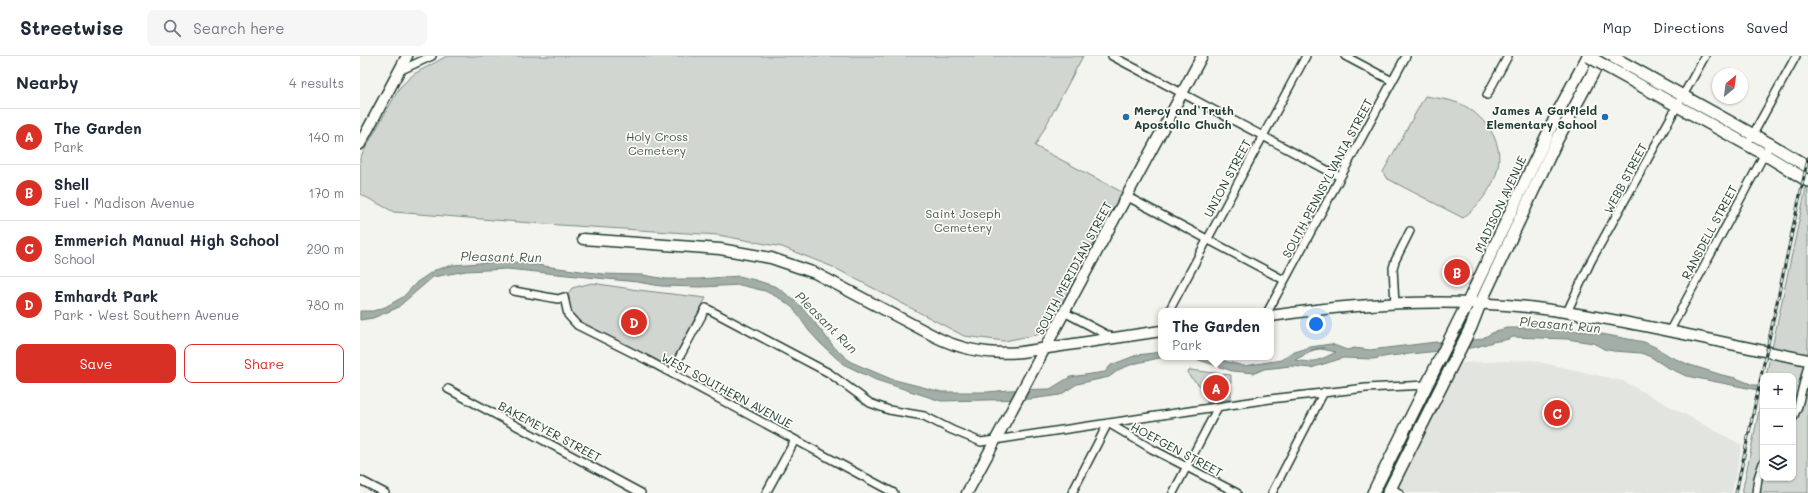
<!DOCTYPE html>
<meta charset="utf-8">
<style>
:root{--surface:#fff;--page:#f6f6f7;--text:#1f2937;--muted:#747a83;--line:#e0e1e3;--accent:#d93025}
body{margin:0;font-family:Mali,sans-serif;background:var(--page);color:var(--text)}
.controls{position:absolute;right:12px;bottom:12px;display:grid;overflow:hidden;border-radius:8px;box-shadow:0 1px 3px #0004}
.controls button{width:36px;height:36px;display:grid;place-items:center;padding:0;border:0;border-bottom:1px solid var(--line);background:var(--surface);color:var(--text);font:20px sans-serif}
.compass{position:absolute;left:1352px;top:12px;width:36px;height:36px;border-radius:50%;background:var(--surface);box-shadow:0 1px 3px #0004;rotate:29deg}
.you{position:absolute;left:956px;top:268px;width:14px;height:14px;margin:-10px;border:3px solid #fff;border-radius:50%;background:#1a73e8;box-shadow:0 0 0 6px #1a73e833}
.badge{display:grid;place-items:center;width:26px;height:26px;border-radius:50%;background:var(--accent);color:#fff;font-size:13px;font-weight:700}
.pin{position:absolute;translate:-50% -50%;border:2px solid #fff;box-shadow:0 1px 4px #0006}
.popup{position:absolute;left:798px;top:252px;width:116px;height:52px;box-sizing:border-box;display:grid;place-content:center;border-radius:8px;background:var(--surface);filter:drop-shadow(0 1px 3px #0005);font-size:13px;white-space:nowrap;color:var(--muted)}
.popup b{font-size:15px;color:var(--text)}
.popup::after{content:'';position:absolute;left:50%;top:100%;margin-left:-8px;border:8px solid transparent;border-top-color:var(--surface)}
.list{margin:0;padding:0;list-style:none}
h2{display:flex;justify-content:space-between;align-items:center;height:52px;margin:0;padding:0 16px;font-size:17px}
h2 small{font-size:13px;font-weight:400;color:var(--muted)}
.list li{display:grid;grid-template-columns:26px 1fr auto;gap:12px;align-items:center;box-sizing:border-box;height:56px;padding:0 16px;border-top:1px solid var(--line)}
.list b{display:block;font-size:15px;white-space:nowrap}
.list p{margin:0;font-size:13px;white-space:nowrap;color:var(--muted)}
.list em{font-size:13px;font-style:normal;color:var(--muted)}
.actions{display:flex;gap:8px;padding:12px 16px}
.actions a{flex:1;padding:9px 0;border:1px solid var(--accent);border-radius:8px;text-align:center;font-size:14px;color:var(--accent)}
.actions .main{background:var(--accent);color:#fff}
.icon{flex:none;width:22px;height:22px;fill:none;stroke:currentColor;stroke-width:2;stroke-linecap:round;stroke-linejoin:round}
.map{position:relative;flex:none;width:1448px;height:437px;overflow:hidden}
header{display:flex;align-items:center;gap:24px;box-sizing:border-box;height:56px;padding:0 20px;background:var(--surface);border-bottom:1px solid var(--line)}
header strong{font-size:19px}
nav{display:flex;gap:22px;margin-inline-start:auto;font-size:14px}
.search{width:280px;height:36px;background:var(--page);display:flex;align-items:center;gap:10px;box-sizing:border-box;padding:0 14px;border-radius:8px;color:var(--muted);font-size:15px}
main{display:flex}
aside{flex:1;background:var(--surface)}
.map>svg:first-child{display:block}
.built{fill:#e2e5df}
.green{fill:#d1d6d1;stroke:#788a82}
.water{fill:#a3aea7;stroke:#6e8179;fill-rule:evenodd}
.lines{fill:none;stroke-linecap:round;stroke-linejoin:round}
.stream{stroke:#6e8179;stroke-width:1.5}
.street-casing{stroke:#1f3d34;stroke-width:10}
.secondary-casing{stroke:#1f3d34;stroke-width:13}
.primary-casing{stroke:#1f3d34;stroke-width:14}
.street{stroke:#fdfcf7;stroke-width:7}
.secondary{stroke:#fdfcf7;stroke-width:10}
.primary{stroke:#fdfcf7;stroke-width:11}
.rail-casing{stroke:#1f3d34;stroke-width:3}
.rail{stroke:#fdfcf7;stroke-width:1.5;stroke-dasharray:4.5;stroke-linecap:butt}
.primary-bridge-casing{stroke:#1f3d34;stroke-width:14;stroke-linecap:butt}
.primary-bridge{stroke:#fdfcf7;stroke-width:11}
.poi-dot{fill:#1f6fb2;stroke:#fdfcf7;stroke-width:1.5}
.labels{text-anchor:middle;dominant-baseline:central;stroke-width:3.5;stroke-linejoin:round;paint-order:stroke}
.poi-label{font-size:12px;font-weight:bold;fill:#1f3d34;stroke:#fdfcf7;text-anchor:start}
.park-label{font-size:12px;fill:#435c53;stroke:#fdfcf7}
.street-label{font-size:12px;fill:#1f3d34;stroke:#fdfcf7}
.water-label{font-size:13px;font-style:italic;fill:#475f56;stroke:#fdfcf7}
</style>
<header>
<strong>Streetwise</strong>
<div class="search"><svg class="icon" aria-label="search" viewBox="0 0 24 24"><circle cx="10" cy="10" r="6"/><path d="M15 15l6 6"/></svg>Search here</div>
<nav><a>Map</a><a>Directions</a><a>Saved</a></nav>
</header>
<main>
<aside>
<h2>Nearby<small>4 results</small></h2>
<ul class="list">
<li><span class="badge">A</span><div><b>The Garden</b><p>Park</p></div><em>140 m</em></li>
<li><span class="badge">B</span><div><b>Shell</b><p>Fuel · Madison Avenue</p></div><em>170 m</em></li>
<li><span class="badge">C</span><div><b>Emmerich Manual High School</b><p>School</p></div><em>290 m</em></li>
<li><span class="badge">D</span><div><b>Emhardt Park</b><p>Park · West Southern Avenue</p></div><em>780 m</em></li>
</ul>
<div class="actions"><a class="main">Save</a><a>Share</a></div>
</aside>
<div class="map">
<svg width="1448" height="437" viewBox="0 0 1448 437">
<rect width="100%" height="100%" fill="#f4f4ef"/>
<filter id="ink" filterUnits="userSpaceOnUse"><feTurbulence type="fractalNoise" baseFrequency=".025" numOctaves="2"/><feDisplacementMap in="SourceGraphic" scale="8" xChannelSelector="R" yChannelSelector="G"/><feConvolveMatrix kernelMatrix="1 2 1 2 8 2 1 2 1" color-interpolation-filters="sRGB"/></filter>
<g filter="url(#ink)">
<path class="built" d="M1171,304L1263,325L1382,389L1372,437H1043L1032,431L1100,307Z"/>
<path class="green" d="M87,0H723L675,90L762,136L686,277L644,285L604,280L473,211L422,191L358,179L184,168L34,156L0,138V102L40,31L54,18Z
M1065,40C1076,42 1088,43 1098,47C1108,50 1119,60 1125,67C1154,101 1133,138 1103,162L1026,122L1023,116Z
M1446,132L1448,133V437H1382L1403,335V422H1433V320H1406Z
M232,227L278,234L346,242L308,313L210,262L207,249C210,245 210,242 208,238L212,232Z
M830,314L871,319V343L847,347L846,335L829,320L828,316Z"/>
<path class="water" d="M147,205L243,218L283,219L306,223H339L379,220L395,224L417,231L430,241L443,252L475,292L491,306L531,323L582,336H628L648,334L690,333L710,321L745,316L751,309L777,299L801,296V301H849L884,310L921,304L929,298L950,291L971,288L987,294L994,292L1010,294L1076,286L1114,284L1121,283L1136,275L1147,272H1175L1231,276L1284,286L1295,291L1311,301L1330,309L1362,319L1376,322L1393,329H1403V335L1326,320L1305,310L1291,301L1281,297L1253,295L1244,293L1233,287L1207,283L1153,281C1146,285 1141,284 1133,286C1125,288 1119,291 1110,292L1029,300L1013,303L983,302L951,312L931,310L904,313L895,317L872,315L836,303L824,301L799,302L773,308L760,313L749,321L717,328L700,339L671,343L581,345L516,324L483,308L461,288L449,275L433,252L421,243L405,235L380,229L341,231L301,230L277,226L147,213L106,215L73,221L37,252L13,262L0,264V255H13L25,251L43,241L57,226L75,214L93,209ZM957,292L976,296C960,304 953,308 935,304Z"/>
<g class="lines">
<path class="stream" d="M952,294L964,292"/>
<defs>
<path id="street" d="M752,0L980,121
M985,0L1032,25
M39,15L72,0
M1127,39L1148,0
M1391,82L1436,0
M766,140L924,224
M154,235L198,243L204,241L208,259L217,269L287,304L534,437
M1035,248L1033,212L1035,205L1050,175
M809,255L946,0
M908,255L1046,0
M704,256L753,282
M1207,256L1231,205L1345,0
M1309,276L1410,88
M311,317L346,252L469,317L510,347L529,354L564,360L592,374L621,386L910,343L1006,332L1067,329
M88,333L281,437
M1433,362L1438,350L1448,309
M0,424L25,437
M1031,432L1039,437
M406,437L435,384
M712,437L748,367L792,393L877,437
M813,437L858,351
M912,437L964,336
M1396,437L1398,422L1403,407"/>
<path id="secondary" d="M0,88L47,0
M223,183L360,193L411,202L455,217L578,282C605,295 631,299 661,296L801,275
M911,260C995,247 1083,242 1168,251C1262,262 1355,286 1448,304
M607,437L842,0"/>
<path id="primary" d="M1251,0L1410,88L1448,111
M1247,11L1404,98L1448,125
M1013,437L1107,248L1199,54L1228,0
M1028,437L1111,271L1120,248L1197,84L1242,0"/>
</defs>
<use href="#street" class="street-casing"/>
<use href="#secondary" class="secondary-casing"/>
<use href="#primary" class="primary-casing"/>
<use href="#street" class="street"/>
<use href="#secondary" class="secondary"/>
<use href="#primary" class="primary"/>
<defs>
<path id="rail" d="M1376,437L1448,102"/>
</defs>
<use href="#rail" class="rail-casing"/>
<use href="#rail" class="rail"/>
<defs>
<path id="primary-bridge" d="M1228,0L1247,11"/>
</defs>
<use href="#primary-bridge" class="primary-bridge-casing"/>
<use href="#primary-bridge" class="primary-bridge"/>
</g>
</g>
<g class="poi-dot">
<circle cx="766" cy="61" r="4"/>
<circle cx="1245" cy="61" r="4"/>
</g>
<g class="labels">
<g class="poi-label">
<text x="774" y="54">Mercy and Truth<tspan x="774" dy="14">Apostolic Chuch</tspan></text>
<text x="1237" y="54" text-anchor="end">James A Garfield<tspan x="1237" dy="14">Elementary School</tspan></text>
</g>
<g class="park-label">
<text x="297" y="80">Holy Cross<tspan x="297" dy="14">Cemetery</tspan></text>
<text x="603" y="157">Saint Joseph<tspan x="603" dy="14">Cemetery</tspan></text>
</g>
<g class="street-label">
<text transform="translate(867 122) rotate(-62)">UNION STREET</text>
<text transform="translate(967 122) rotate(-62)">SOUTH PENNSYLVANIA STREET</text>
<text transform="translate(1265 122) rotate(-62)">WEBB STREET</text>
<text transform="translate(1140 148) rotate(-65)">MADISON AVENUE</text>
<text transform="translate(1349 176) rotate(-62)">RANSDELL STREET</text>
<text transform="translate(713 212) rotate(-62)">SOUTH MERIDIAN STREET</text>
<text transform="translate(367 334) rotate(28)">WEST SOUTHERN AVENUE</text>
<text transform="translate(190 375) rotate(28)">BAKEMEYER STREET</text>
<text transform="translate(817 393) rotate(28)">HOEFGEN STREET</text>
</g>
<g class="water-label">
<text transform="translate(141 200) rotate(1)">Pleasant Run</text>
<text transform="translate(467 266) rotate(45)">Pleasant Run</text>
<text transform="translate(1200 268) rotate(5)">Pleasant Run</text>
</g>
</g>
</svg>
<div class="controls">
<button>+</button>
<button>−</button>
<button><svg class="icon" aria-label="layers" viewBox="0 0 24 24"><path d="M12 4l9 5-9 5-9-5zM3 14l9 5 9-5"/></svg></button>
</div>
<svg class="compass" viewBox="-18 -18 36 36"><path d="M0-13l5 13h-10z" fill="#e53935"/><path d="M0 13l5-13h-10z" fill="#747a83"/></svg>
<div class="you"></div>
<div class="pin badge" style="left:856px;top:332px">A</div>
<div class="popup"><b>The Garden</b>Park</div>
<div class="pin badge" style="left:1097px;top:216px">B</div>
<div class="pin badge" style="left:1197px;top:357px">C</div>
<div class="pin badge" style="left:274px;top:266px">D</div>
</div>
</main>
